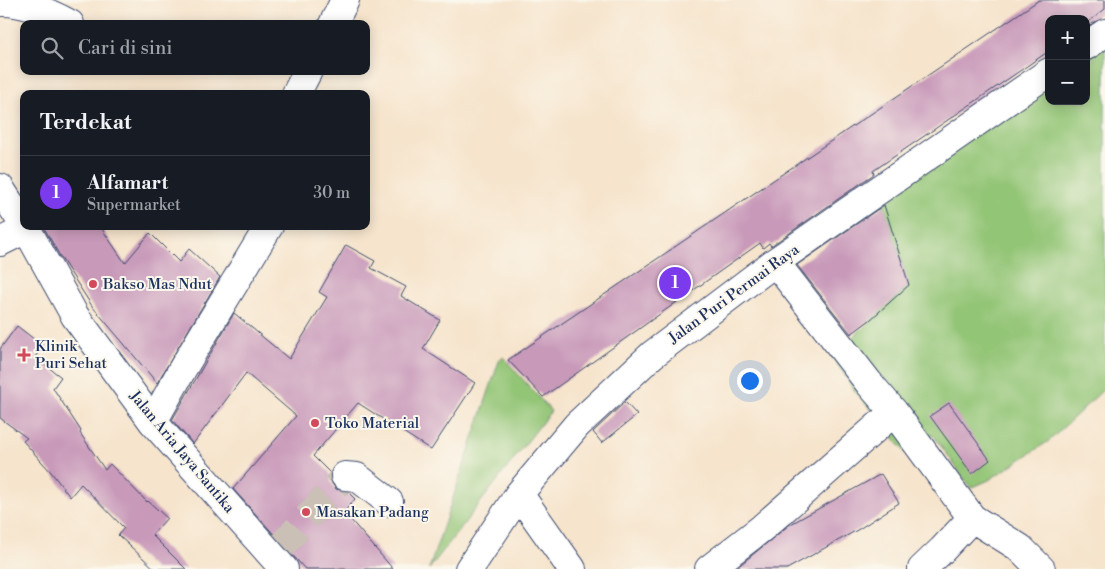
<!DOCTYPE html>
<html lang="id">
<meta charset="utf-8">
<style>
:root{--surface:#171b24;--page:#242831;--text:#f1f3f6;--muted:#9ea1a6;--line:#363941;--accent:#7c3aed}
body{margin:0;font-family:"Libre Bodoni",serif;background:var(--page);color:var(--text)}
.controls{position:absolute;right:15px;top:15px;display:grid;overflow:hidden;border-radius:10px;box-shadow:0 2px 12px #0003}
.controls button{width:45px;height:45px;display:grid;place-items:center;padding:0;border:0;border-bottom:1px solid var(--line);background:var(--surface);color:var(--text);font:25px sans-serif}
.you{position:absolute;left:749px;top:380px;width:18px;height:18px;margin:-12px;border:4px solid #fff;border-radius:50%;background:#1a73e8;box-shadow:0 0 0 8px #1a73e833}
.badge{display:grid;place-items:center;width:32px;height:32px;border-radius:50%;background:var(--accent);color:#fff;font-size:16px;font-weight:700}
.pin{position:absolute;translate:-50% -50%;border:2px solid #fff;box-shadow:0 1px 5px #0006}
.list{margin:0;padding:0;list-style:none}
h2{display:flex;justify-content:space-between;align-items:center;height:65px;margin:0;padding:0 20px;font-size:21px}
h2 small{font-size:16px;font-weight:400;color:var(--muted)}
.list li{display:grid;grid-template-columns:32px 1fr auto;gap:15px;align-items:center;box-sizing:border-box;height:75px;padding:0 20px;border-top:1px solid var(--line)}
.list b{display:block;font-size:19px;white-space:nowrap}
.list p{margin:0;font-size:16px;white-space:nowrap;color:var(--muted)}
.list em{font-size:16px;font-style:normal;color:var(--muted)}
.icon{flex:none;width:28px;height:28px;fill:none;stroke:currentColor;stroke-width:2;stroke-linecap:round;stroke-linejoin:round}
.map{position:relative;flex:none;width:1105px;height:569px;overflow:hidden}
.search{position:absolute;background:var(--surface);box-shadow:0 2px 12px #0003;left:20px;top:20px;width:350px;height:55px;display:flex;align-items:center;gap:12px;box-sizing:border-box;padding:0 18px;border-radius:10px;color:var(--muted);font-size:19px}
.panel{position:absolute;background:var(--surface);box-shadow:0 2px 12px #0003;left:20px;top:90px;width:350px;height:140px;border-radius:10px}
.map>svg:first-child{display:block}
.green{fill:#93c576;stroke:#577a6a}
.building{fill:#c899b9}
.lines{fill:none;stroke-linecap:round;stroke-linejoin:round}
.minor-tunnel{stroke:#cac0b6;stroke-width:28;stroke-dasharray:28 14;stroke-linecap:butt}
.minor-casing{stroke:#3c4a6e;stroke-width:30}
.minor{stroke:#fff;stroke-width:28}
.poi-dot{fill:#d1495b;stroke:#fbf7ec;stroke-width:2}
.labels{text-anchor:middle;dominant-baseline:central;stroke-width:4;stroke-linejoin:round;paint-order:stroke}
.poi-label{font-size:15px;fill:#1b2f5e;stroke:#fbf7ec;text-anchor:start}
.street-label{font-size:15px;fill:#1b2f5e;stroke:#fbf7ec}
</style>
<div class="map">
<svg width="1105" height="569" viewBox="0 0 1105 569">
<rect width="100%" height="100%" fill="#fbf7ec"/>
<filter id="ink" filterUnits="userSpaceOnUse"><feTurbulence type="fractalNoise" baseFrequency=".02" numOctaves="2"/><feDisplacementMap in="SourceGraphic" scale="10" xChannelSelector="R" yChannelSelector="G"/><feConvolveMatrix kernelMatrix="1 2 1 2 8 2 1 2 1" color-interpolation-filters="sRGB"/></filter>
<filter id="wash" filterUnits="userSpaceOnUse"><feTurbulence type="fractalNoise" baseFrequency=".0096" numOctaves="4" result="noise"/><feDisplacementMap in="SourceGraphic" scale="20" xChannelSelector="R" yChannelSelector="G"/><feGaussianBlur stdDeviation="1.12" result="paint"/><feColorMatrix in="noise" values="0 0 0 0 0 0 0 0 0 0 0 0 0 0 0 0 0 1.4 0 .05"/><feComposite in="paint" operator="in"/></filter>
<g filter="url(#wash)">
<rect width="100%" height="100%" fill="#f6e4cc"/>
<path class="green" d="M1105,35V388L1049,441L989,480L971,488L933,435L906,453L854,390L832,356L909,286L879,190L1049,74V101H1086V48Z
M503,357L551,411L429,569L499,361Z"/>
<g id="blocks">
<path class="building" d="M1039,0H1105V9L1086,24V19H1049V51L873,171L874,174L771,246L769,243L763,248L760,243L543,397L508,360Z
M884,205L909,285L870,320L851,334L797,265Z
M43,226H100L125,263L150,233L179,262L189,249L220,277L157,383L92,306L61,258Z
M346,245L375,261L371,268L406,287L401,296L440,320L423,349L475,383L431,450L358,403L313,456L330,473L331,482L336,489L348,492L355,499L344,512L393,569H305L233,489L296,416L246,373L193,444L172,420L234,313L289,359L327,297L319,292Z
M17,326L43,346L35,357L61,377L53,388L81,431L80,433L105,470L110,464L147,502L148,501L167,518L152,535L186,569H155L118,535L124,528L81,484L70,497L51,472L23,441L27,438L0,418V349Z
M625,402L637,415L602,443L593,432Z
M949,403L990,460L972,474L930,416Z
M881,474L899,503L859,529L787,569H735L789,525Z"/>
</g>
</g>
<g filter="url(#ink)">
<use href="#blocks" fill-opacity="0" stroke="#3c4a6e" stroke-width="1"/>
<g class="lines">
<path class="minor-tunnel" d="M279,549L345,476"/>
<defs>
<path id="minor" d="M0,2C23,1 50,13 70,24
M333,24L345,0
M1086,46L1105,33
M296,94L308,71
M0,188L24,225
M25,226L75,316L153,422L284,569
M0,242L26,229
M775,262L869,383L894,412L972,518L942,550L922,569
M153,422L183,368L269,226
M345,476L357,477L389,502
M519,494L572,569
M972,518L1020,548L1041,569
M469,569L519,494L577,425L652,355L775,262L1049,72
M709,569L762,528L894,412"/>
</defs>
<use href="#minor" class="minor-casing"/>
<use href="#minor" class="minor"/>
</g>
</g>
<g class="poi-dot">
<circle cx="93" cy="284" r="5"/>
<path d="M21.5 347.5h5v5h5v5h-5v5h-5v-5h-5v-5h5z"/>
<circle cx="315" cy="423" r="5"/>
<circle cx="306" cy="512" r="5"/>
</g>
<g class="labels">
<g class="poi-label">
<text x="103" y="284">Bakso Mas Ndut</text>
<text x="35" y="346">Klinik<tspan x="35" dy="17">Puri Sehat</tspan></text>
<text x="325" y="423">Toko Material</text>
<text x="316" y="512">Masakan Padang</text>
</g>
<g class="street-label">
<text transform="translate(734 294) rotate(-36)">Jalan Puri Permai Raya</text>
<text transform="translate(182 452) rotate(50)">Jalan Aria Jaya Santika</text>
</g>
</g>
</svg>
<div class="controls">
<button>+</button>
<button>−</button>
</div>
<div class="you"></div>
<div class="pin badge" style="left:675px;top:283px">1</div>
<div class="search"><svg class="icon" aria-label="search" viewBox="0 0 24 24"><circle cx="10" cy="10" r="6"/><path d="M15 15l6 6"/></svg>Cari di sini</div>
<section class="panel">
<h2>Terdekat<small></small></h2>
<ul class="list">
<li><span class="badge">1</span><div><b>Alfamart</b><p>Supermarket</p></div><em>30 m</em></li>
</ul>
</section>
</div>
